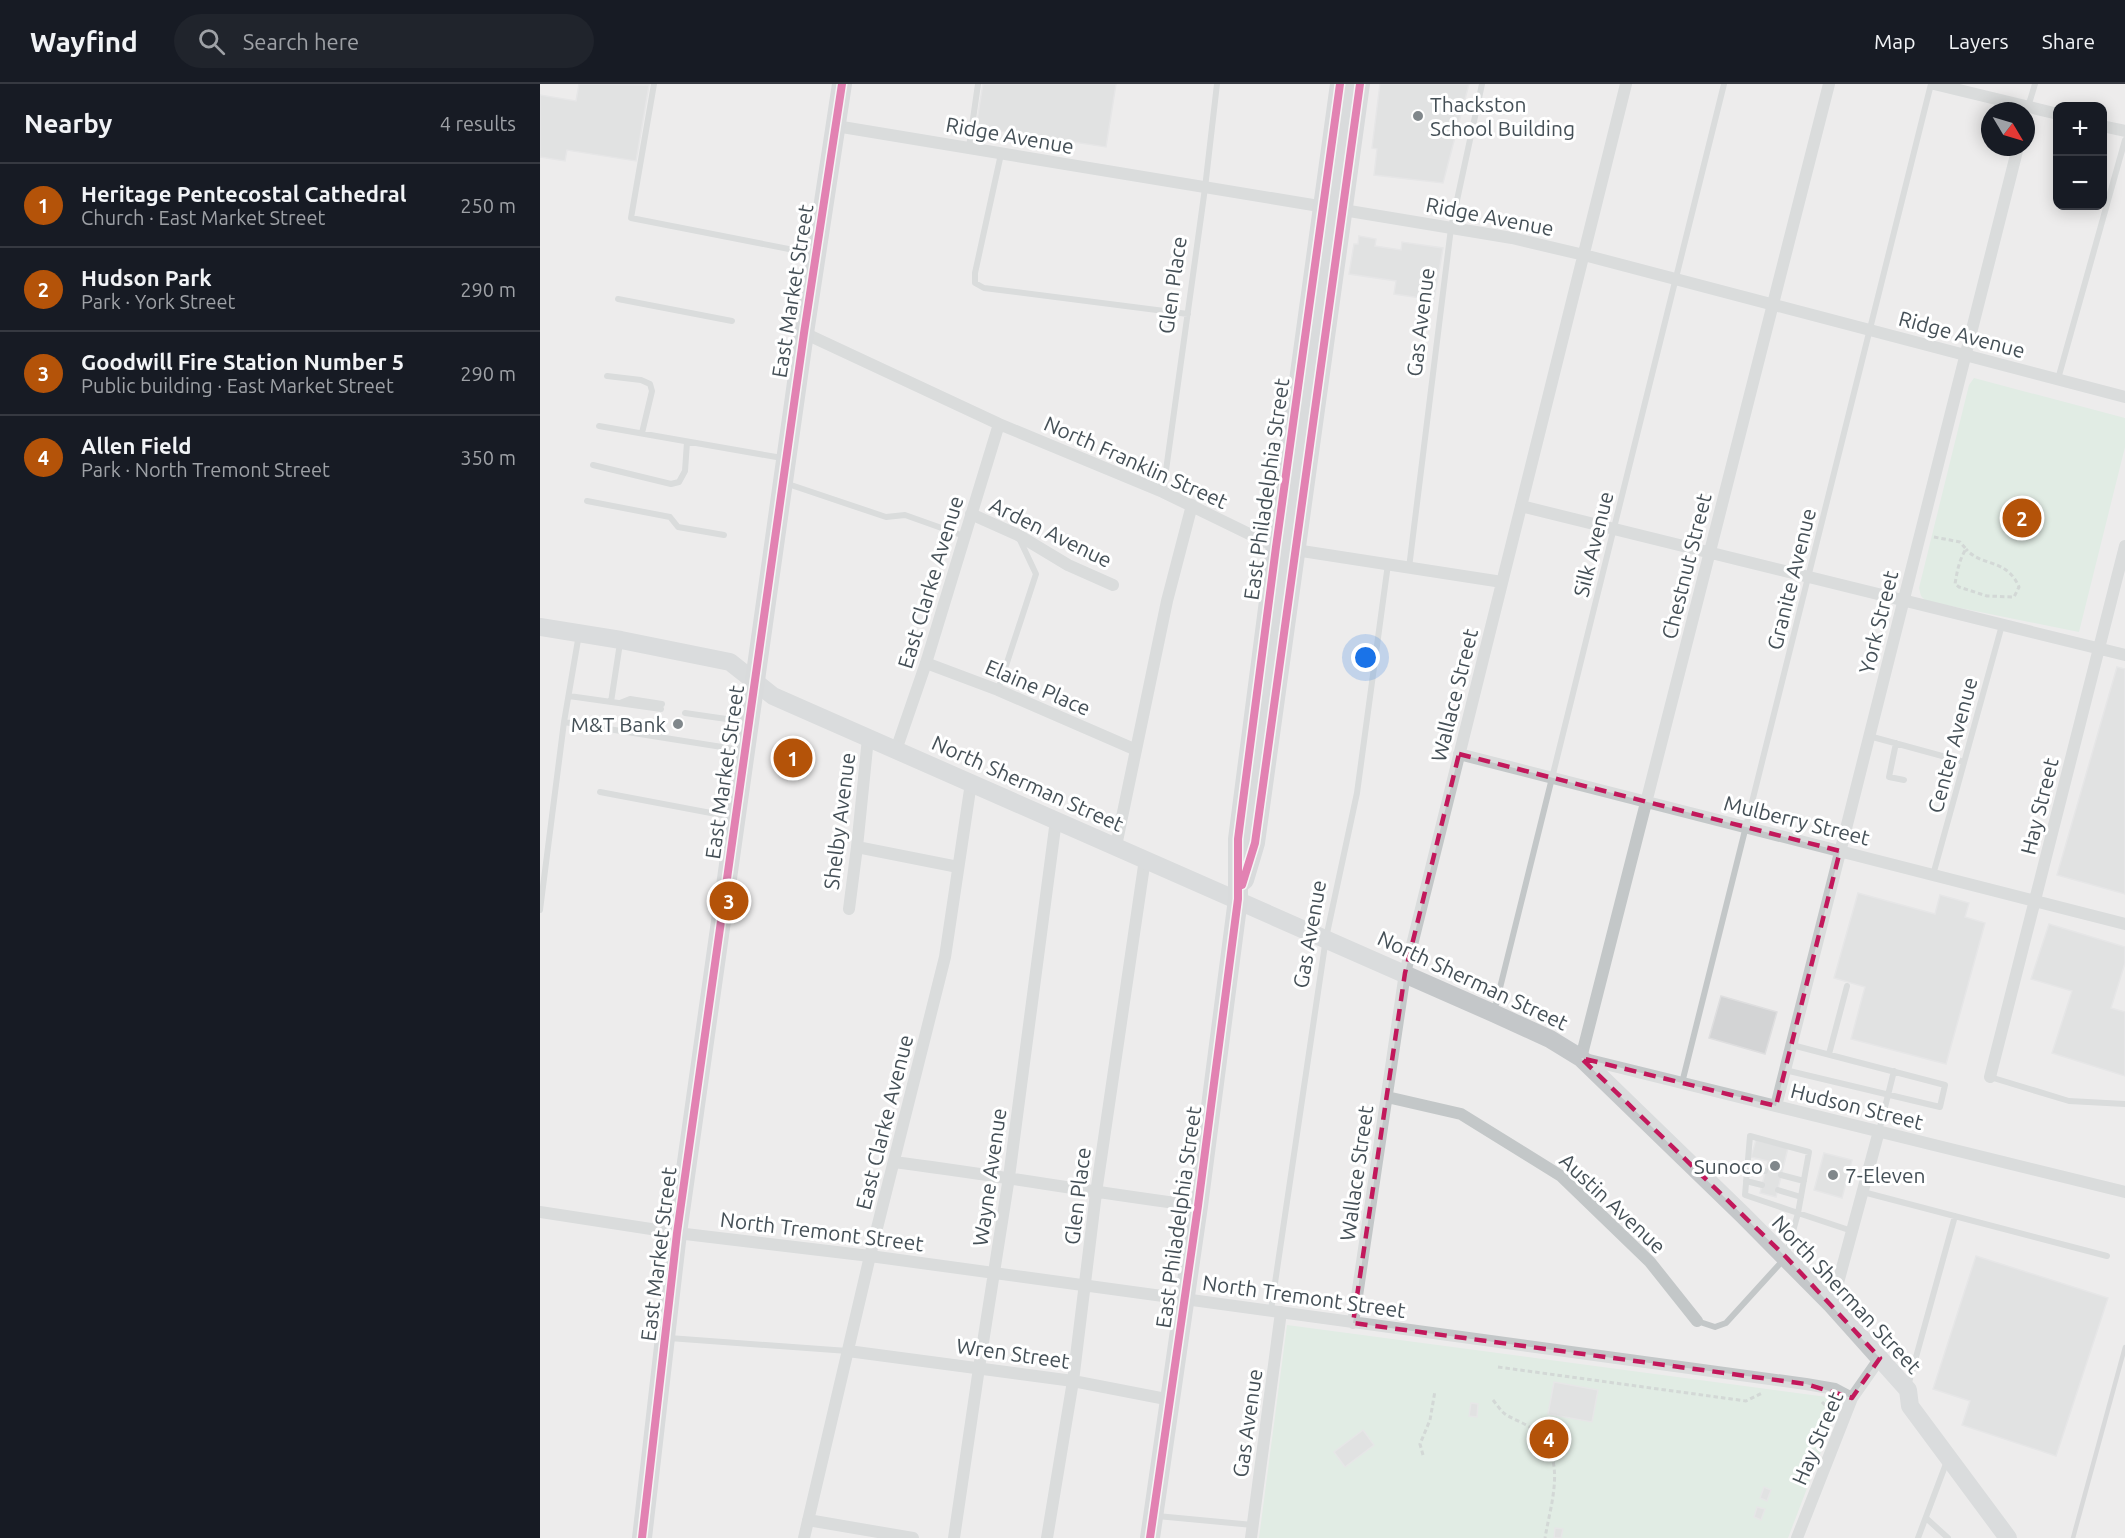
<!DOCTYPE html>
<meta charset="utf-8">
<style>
:root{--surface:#171b24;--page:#20242c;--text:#f1f3f6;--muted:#9ea1a6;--line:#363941;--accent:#b45309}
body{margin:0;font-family:Ubuntu,sans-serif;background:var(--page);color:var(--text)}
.controls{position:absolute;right:18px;top:18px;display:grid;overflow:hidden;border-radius:12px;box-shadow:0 3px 15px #0003}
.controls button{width:54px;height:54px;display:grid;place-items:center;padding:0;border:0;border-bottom:2px solid var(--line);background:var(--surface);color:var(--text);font:30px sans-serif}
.compass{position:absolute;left:1441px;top:18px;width:54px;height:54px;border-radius:50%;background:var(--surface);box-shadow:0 3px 15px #0003;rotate:128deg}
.you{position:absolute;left:826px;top:574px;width:21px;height:21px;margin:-15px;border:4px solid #fff;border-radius:50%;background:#1a73e8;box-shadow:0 0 0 9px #1a73e833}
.badge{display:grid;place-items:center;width:39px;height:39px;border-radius:50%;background:var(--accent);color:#fff;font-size:20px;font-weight:700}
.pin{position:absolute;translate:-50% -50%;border:3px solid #fff;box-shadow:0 2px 6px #0006}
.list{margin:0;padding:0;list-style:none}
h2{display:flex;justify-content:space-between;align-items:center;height:78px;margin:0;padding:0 24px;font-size:26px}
h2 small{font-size:20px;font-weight:400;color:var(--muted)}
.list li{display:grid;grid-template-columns:39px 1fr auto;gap:18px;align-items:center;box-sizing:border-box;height:84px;padding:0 24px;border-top:2px solid var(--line)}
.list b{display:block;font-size:22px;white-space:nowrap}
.list p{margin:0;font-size:20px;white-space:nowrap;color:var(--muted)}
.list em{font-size:20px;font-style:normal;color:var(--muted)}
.icon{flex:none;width:33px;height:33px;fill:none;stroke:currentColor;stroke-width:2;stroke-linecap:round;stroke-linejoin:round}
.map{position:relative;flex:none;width:1585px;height:1454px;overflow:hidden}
header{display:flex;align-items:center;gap:36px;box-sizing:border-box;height:84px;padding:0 30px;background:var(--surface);border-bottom:2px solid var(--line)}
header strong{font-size:28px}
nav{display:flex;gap:33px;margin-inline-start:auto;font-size:21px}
.search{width:420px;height:54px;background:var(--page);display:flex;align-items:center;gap:15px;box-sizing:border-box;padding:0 21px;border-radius:33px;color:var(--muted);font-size:22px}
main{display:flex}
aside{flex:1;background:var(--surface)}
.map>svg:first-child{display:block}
.green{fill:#d2ebd9}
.building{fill:#d3d4d5;stroke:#dededf;stroke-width:1.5}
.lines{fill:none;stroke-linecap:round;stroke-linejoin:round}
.path{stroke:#b3bfba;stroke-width:3;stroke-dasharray:4.5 3;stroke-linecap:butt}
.lane{stroke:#c3c7c8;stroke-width:6}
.street{stroke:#c3c7c8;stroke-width:12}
.secondary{stroke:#c4c7c9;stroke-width:18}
.primary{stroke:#c2c5c7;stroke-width:20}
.rail{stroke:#bfc2c3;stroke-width:4.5}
.cycleway-casing{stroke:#fff;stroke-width:11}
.cycleway{stroke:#d6006c;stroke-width:8}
.marked{fill:none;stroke:#c2185b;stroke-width:4.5;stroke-dasharray:12 8;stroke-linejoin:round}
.poi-dot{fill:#80878b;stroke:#fff;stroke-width:2}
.labels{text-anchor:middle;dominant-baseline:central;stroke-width:6;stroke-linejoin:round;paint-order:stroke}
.poi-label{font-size:21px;fill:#455057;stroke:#fff;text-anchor:start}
.street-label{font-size:21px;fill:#455057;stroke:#fff}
</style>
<header>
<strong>Wayfind</strong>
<div class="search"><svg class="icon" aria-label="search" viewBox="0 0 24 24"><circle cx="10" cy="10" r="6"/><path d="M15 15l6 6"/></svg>Search here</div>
<nav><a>Map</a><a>Layers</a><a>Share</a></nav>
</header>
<main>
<aside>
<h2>Nearby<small>4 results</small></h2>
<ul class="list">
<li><span class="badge">1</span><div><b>Heritage Pentecostal Cathedral</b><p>Church · East Market Street</p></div><em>250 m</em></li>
<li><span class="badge">2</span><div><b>Hudson Park</b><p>Park · York Street</p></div><em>290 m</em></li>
<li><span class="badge">3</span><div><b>Goodwill Fire Station Number 5</b><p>Public building · East Market Street</p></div><em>290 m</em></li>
<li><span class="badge">4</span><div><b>Allen Field</b><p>Park · North Tremont Street</p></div><em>350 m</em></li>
</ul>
</aside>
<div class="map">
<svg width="1585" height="1454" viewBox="0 0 1585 1454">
<rect width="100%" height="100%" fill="#edecec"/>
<path class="green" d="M1434,294L1585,334V363L1539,548L1386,517L1381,512L1379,504L1429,301Z
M747,1241L1287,1313L1294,1321L1295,1331L1248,1454H719Z"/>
<path class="building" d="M39,0L109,1L96,77L27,66L25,77L0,73V11L36,17Z
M443,0H576L566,63L436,43Z
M840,0H929L903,99L834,91L837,65L832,64Z
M819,152L836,155L835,162L861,166L862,158L903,164L894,216L854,210L856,197L809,190L814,160H818Z
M1577,583L1585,585V810L1517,791Z
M1318,809L1395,830L1400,811L1429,819L1425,833L1445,839L1406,980L1311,955L1325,903L1294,894Z
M1509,840L1585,863V879L1571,924L1585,928V992L1512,969L1532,907L1491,895Z
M1181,912L1237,928L1225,970L1169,954Z
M1216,1056L1248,1064L1236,1113L1220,1109L1228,1077L1211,1073Z
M1284,1069L1312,1076L1302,1114L1274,1106Z
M1436,1172L1568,1214L1516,1372L1422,1341L1430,1317L1393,1305Z
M1014,1298L1058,1306L1052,1338L1008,1330Z
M931,1319L938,1320L937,1333L929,1332Z
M823,1346L834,1361L805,1383L794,1368Z
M1224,1403L1231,1406L1227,1417L1220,1414Z
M1217,1423L1225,1425L1221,1436L1214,1433Z
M1015,1444L1023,1445L1021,1454H1014Z"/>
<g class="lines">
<path class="path" d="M1394,453L1420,458L1426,465C1419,476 1417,488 1415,500L1419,503L1447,512L1474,513L1479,503C1467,474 1441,483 1426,465
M958,1283L1206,1317L1222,1309
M953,1316C957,1321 961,1327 965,1330C974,1336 985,1339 994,1346C1028,1373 1011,1418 1005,1454
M1282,1318L1290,1326V1331
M883,1371L880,1360L890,1336L895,1307"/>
<path class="lane" d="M114,0L91,134L274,170
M1488,23L1495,0
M429,63L438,0
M461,70L435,189V199L444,204L648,230
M78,215L192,237
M67,292L101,296L110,300L112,307L102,349
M1518,295L1585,56
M59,342L242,374
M53,381L131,400L139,398L145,387L147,358
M245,399L346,433L365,431L424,452
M623,408L665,104L677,0
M47,417L130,433L138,443L184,451
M869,484L911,144L942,0
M458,606L496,490L479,454
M29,612L121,625
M71,618L80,559
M80,619L90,615L122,620
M145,629L207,638
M24,638L201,666
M1329,652L1424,678
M1356,659L1349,693L1364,696
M60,708L192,733
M1393,791L1462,541
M0,826L24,638L39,550
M954,928L1184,0
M1289,970L1307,902
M1245,986L1400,1023L1405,1001L1252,961
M1450,993L1529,1017L1585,1020
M1142,999L1391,0
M1339,1047L1354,987
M1210,1052L1269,1068L1258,1129L1205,1111Z
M1206,1084L1225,1087
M1241,1091L1264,1097
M1206,1097L1222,1101
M1238,1106L1261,1113
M1323,1108L1567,1172
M731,1226L786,854L817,709L848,480
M1157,1237L1175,1243L1186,1239L1246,1173L1258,1129L1312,1147
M129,1254L308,1267
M1368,1302L1415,1132
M617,1432L713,1441
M1386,1434L1408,1454
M1378,1454L1407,1377"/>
<path class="street" d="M1289,0L1041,974L1585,1108
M1394,0L1518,30
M296,42L972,154L1044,171L1585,313
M1562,42L1585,47
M264,249L459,340L623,408L736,463L962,498
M981,422L1585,571
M431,430L478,451L528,481L573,501
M386,579L458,606L594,665
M356,666L386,579L459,340
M919,670L1585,840
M576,762L627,517L652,421
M317,763L418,783
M309,825L317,763L328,654
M1450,993L1585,462
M847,1013L921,1030L1021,1092L1110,1178L1157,1237
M1236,1022L1478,63
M354,1078C456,1091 556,1109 658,1122
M0,1128L137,1149L330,1172L1266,1300L1295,1305L1312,1314
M1292,1221L1339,1047
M813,1239L865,889L1086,0
M308,1267L533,1297L631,1316
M268,1436L373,1454
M264,1454L330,1172L405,873L431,699
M414,1454L439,1284L469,1093L516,736
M507,1454L533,1297L556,1109L605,775
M711,1454L741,1228
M1257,1454L1312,1314L1340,1274"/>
<path class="secondary" d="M0,543L81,556L190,578L233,612L953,929L1010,955L1041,974L1203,1131L1292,1221L1368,1306L1370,1322L1468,1454"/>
<path class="primary" d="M704,796L715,759L820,0
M102,1454L137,1149L264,249L302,0
M610,1454L658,1122L698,815V755L736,463L800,0"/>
<path class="rail" d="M1533,1454L1585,1263"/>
<defs>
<path id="cycleway" d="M702,801L715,759L820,0
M102,1454L137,1149L264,249L302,0
M610,1454L658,1122L698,815V755L736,463L800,0"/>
</defs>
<use href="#cycleway" class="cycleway-casing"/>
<use href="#cycleway" class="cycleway"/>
</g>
<path d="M0 0H1585V1454H0ZM919,670L1300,767L1236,1022L1041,974L1246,1173L1340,1274L1312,1314L1266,1300L813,1239L865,889Z" fill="#edecec" fill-opacity=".55" fill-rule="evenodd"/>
<path class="marked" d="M919,670L1300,767L1236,1022L1041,974L1246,1173L1340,1274L1312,1314L1266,1300L813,1239L865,889Z"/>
<g class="poi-dot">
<circle cx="878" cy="32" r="6"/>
<circle cx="138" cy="640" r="6"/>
<circle cx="1235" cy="1082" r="6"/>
<circle cx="1293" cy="1091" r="6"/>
</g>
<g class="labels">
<g class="poi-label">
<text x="890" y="20">Thackston<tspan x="890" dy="24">School Building</tspan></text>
<text x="126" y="640" text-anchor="end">M&amp;T Bank</text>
<text x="1223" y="1082" text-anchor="end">Sunoco</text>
<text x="1305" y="1091">7-Eleven</text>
</g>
<g class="street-label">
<text transform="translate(470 51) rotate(10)">Ridge Avenue</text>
<text transform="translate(950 132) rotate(11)">Ridge Avenue</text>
<text transform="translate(632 201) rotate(-82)">Glen Place</text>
<text transform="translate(252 207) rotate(-81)">East Market Street</text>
<text transform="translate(880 238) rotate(-83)">Gas Avenue</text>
<text transform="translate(1422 250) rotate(15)">Ridge Avenue</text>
<text transform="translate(596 378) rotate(24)">North Franklin Street</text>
<text transform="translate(726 405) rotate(-82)">East Philadelphia Street</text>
<text transform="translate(511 448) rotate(26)">Arden Avenue</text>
<text transform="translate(1053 460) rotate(-76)">Silk Avenue</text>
<text transform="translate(1146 482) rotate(-76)">Chestnut Street</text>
<text transform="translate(1251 495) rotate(-76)">Granite Avenue</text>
<text transform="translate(390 498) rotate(-73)">East Clarke Avenue</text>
<text transform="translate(1338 538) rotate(-76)">York Street</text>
<text transform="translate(498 603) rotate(23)">Elaine Place</text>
<text transform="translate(914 611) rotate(-76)">Wallace Street</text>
<text transform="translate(1412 661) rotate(-75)">Center Avenue</text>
<text transform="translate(184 688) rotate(-82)">East Market Street</text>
<text transform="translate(488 699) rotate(24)">North Sherman Street</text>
<text transform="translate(1499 722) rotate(-76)">Hay Street</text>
<text transform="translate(1257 736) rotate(14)">Mulberry Street</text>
<text transform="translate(299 737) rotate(-83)">Shelby Avenue</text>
<text transform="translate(769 850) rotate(-80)">Gas Avenue</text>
<text transform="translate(933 896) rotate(25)">North Sherman Street</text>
<text transform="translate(1317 1022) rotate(14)">Hudson Street</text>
<text transform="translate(344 1038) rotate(-76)">East Clarke Avenue</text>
<text transform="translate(816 1089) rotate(-82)">Wallace Street</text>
<text transform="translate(449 1093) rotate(-82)">Wayne Avenue</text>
<text transform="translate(537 1112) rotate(-83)">Glen Place</text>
<text transform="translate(1073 1119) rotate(43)">Austin Avenue</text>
<text transform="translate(638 1133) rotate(-82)">East Philadelphia Street</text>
<text transform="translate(282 1147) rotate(7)">North Tremont Street</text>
<text transform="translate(118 1170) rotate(-83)">East Market Street</text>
<text transform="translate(1307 1210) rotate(47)">North Sherman Street</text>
<text transform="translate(764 1212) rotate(8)">North Tremont Street</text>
<text transform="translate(473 1269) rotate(8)">Wren Street</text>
<text transform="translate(707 1339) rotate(-82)">Gas Avenue</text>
<text transform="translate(1277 1354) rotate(-67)">Hay Street</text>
</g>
</g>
</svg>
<div class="controls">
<button>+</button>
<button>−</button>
</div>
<svg class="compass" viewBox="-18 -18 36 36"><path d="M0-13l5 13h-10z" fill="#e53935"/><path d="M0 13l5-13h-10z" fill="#9ea1a6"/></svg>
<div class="you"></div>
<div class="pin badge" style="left:253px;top:674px">1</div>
<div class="pin badge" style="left:1482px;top:434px">2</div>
<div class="pin badge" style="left:189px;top:817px">3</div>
<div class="pin badge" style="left:1009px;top:1355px">4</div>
</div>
</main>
